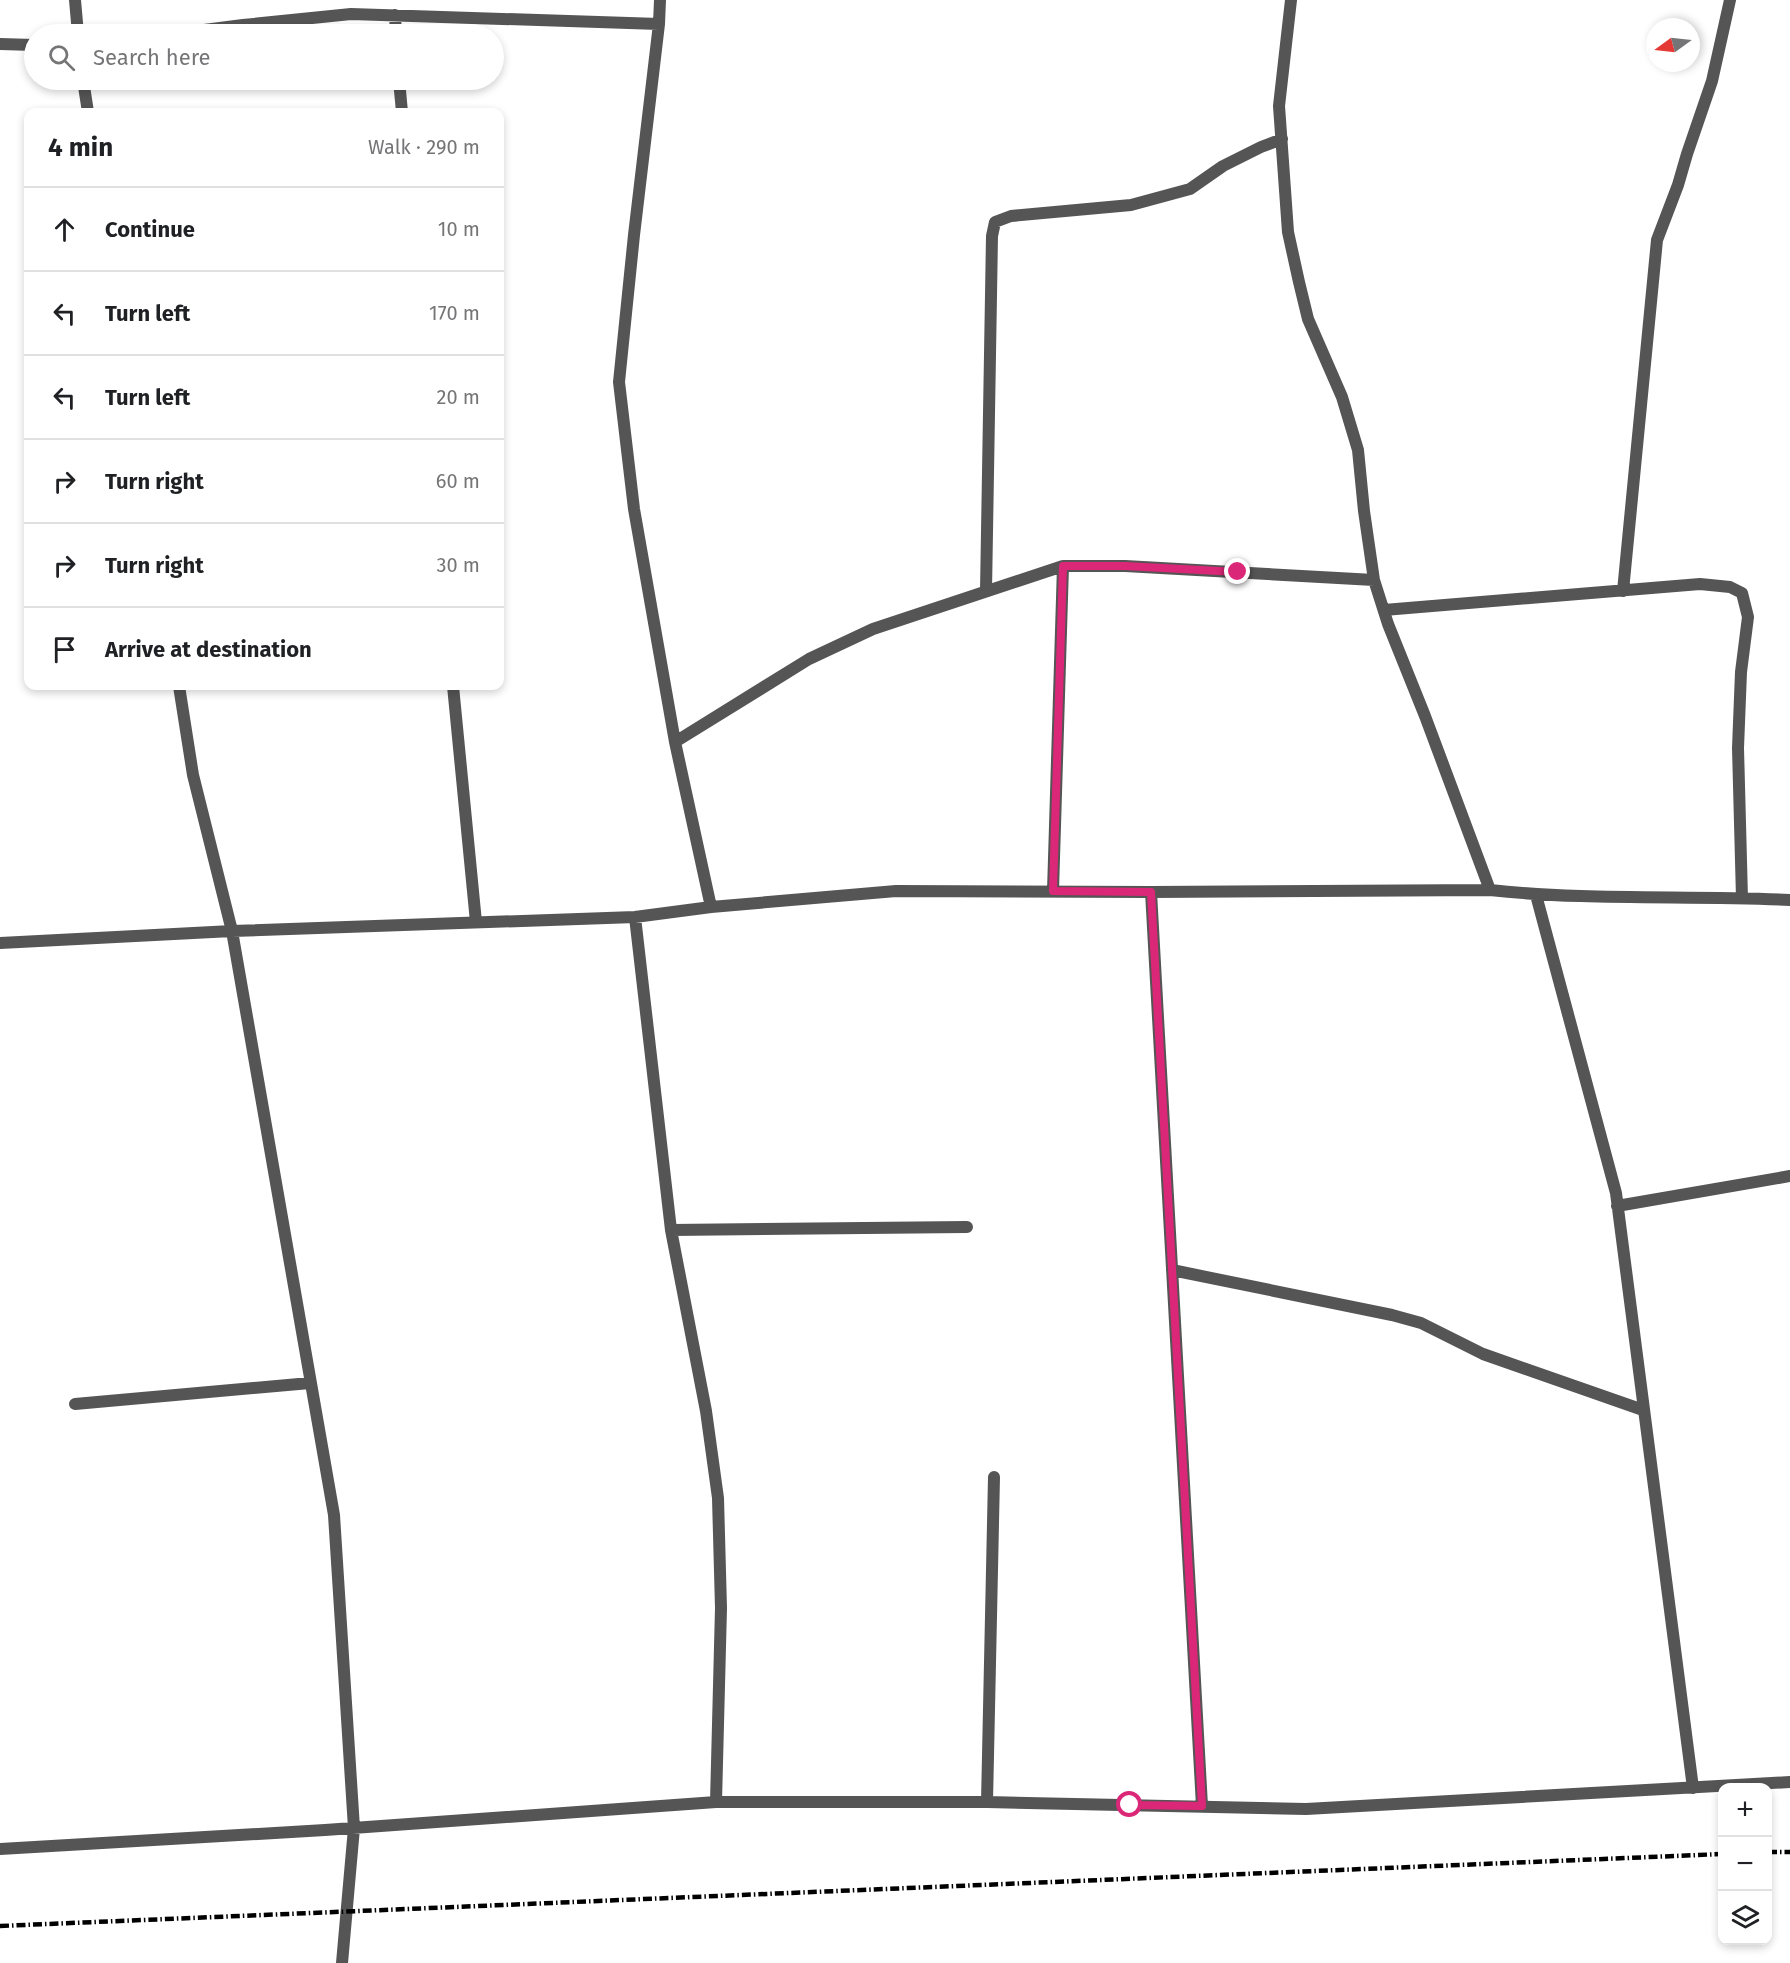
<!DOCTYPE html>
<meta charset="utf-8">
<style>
:root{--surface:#fff;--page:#f6f6f6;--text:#202124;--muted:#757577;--line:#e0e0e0}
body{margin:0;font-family:"Fira Sans",sans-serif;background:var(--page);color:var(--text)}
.controls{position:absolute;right:18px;bottom:18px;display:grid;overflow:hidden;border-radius:12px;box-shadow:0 3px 9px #0003}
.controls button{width:54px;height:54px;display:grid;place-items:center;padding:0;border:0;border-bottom:2px solid var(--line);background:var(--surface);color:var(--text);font:30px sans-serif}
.compass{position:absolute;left:1646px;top:18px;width:54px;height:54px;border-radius:50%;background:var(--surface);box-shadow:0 3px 9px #0003;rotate:255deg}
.stop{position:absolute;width:18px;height:18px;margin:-14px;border:4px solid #db2777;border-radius:50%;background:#fff}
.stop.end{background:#db2777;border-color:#fff;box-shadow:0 2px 6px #0008}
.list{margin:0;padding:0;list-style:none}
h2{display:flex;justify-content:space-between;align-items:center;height:78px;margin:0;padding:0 24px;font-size:26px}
h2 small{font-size:20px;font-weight:400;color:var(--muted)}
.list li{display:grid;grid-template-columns:39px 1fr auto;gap:18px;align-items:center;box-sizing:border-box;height:84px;padding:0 24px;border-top:2px solid var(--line)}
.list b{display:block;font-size:22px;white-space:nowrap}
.list em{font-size:20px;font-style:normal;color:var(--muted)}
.icon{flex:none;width:33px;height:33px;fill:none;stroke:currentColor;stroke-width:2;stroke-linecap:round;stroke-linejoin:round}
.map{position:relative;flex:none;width:1790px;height:1963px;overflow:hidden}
.search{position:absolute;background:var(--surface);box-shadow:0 3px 9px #0003;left:24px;top:24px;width:480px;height:66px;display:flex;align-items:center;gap:15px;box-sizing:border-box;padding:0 21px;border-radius:33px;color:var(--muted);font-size:22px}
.panel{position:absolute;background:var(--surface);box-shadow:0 3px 9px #0003;left:24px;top:108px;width:480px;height:582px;border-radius:12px}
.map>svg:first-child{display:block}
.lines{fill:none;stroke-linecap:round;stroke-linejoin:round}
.street{stroke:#555;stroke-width:12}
.rail{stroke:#000;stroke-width:4.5;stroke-dasharray:9 3 1.5 3;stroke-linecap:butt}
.route{stroke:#db2777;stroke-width:8}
</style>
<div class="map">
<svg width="1790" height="1963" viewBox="0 0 1790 1963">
<rect width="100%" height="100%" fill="#fff"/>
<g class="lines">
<path class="street" d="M75,0L78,34
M660,0L659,24L634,235L619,382L634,509L675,742L711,907
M1291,0L1279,106L1288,232L1299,282L1308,319L1342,397L1358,450L1364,511L1374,580L1388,624L1425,716L1490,890
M395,15L396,34
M173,34L243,25L351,14L659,24
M0,44L34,45
M83,80L88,112
M399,80L402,112
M986,591L992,236L995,222L1011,216L1131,205L1190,189L1223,166L1261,147L1282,139
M1623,591L1657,240L1678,185L1687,154L1712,81L1730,0
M1384,610L1700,584L1730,587L1742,593L1748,617L1741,672L1738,748L1742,898
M179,686L193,775L232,931L334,1515L354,1828L342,1963
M453,686L476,922
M675,742L809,659L873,629L1063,566H1125L1374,580
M1053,891L1063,566
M1151,892L1202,1806
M1536,895L1616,1193L1693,1788
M635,917L671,1230L706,1411L718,1498L721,1608L716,1802
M0,943L232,931L635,917L711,907L896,891L1151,892L1490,890C1589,901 1690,895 1790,900
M1617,1206L1790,1176
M671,1230L967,1227
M1172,1270L1392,1315L1421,1323L1483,1354L1643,1410
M75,1404L310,1383
M987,1802L994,1477
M0,1849L325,1830L716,1802H987L1306,1809L1790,1782"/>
<path class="rail" d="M1768,1852H1790
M0,1926L1722,1854"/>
</g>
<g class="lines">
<path class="route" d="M1130,1805L1202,1806L1151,892L1053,891L1063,566H1125L1238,572"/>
</g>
</svg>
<div class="controls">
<button>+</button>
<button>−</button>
<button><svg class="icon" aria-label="layers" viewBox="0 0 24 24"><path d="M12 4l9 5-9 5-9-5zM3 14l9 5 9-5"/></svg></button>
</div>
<svg class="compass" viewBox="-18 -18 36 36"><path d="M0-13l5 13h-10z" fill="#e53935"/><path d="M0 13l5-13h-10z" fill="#757577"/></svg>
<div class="stop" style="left:1130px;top:1805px"></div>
<div class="stop end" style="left:1238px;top:572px"></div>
<div class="search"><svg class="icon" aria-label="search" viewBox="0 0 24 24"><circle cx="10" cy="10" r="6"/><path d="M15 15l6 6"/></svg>Search here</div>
<section class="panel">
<h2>4 min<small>Walk · 290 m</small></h2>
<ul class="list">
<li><svg class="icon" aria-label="ahead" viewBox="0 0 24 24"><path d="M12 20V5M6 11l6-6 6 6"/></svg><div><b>Continue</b></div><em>10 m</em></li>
<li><svg class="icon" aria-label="left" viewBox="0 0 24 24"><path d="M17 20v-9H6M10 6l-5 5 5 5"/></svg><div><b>Turn left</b></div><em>170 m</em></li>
<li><svg class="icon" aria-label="left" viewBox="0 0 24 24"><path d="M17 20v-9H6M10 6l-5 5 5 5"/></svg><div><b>Turn left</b></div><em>20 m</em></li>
<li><svg class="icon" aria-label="right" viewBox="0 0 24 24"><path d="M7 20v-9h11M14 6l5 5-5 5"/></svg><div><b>Turn right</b></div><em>60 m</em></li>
<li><svg class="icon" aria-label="right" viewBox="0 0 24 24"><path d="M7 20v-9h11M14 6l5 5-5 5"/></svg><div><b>Turn right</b></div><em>30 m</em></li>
<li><svg class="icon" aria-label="arrive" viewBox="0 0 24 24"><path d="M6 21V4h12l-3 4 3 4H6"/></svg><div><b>Arrive at destination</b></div></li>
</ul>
</section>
</div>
